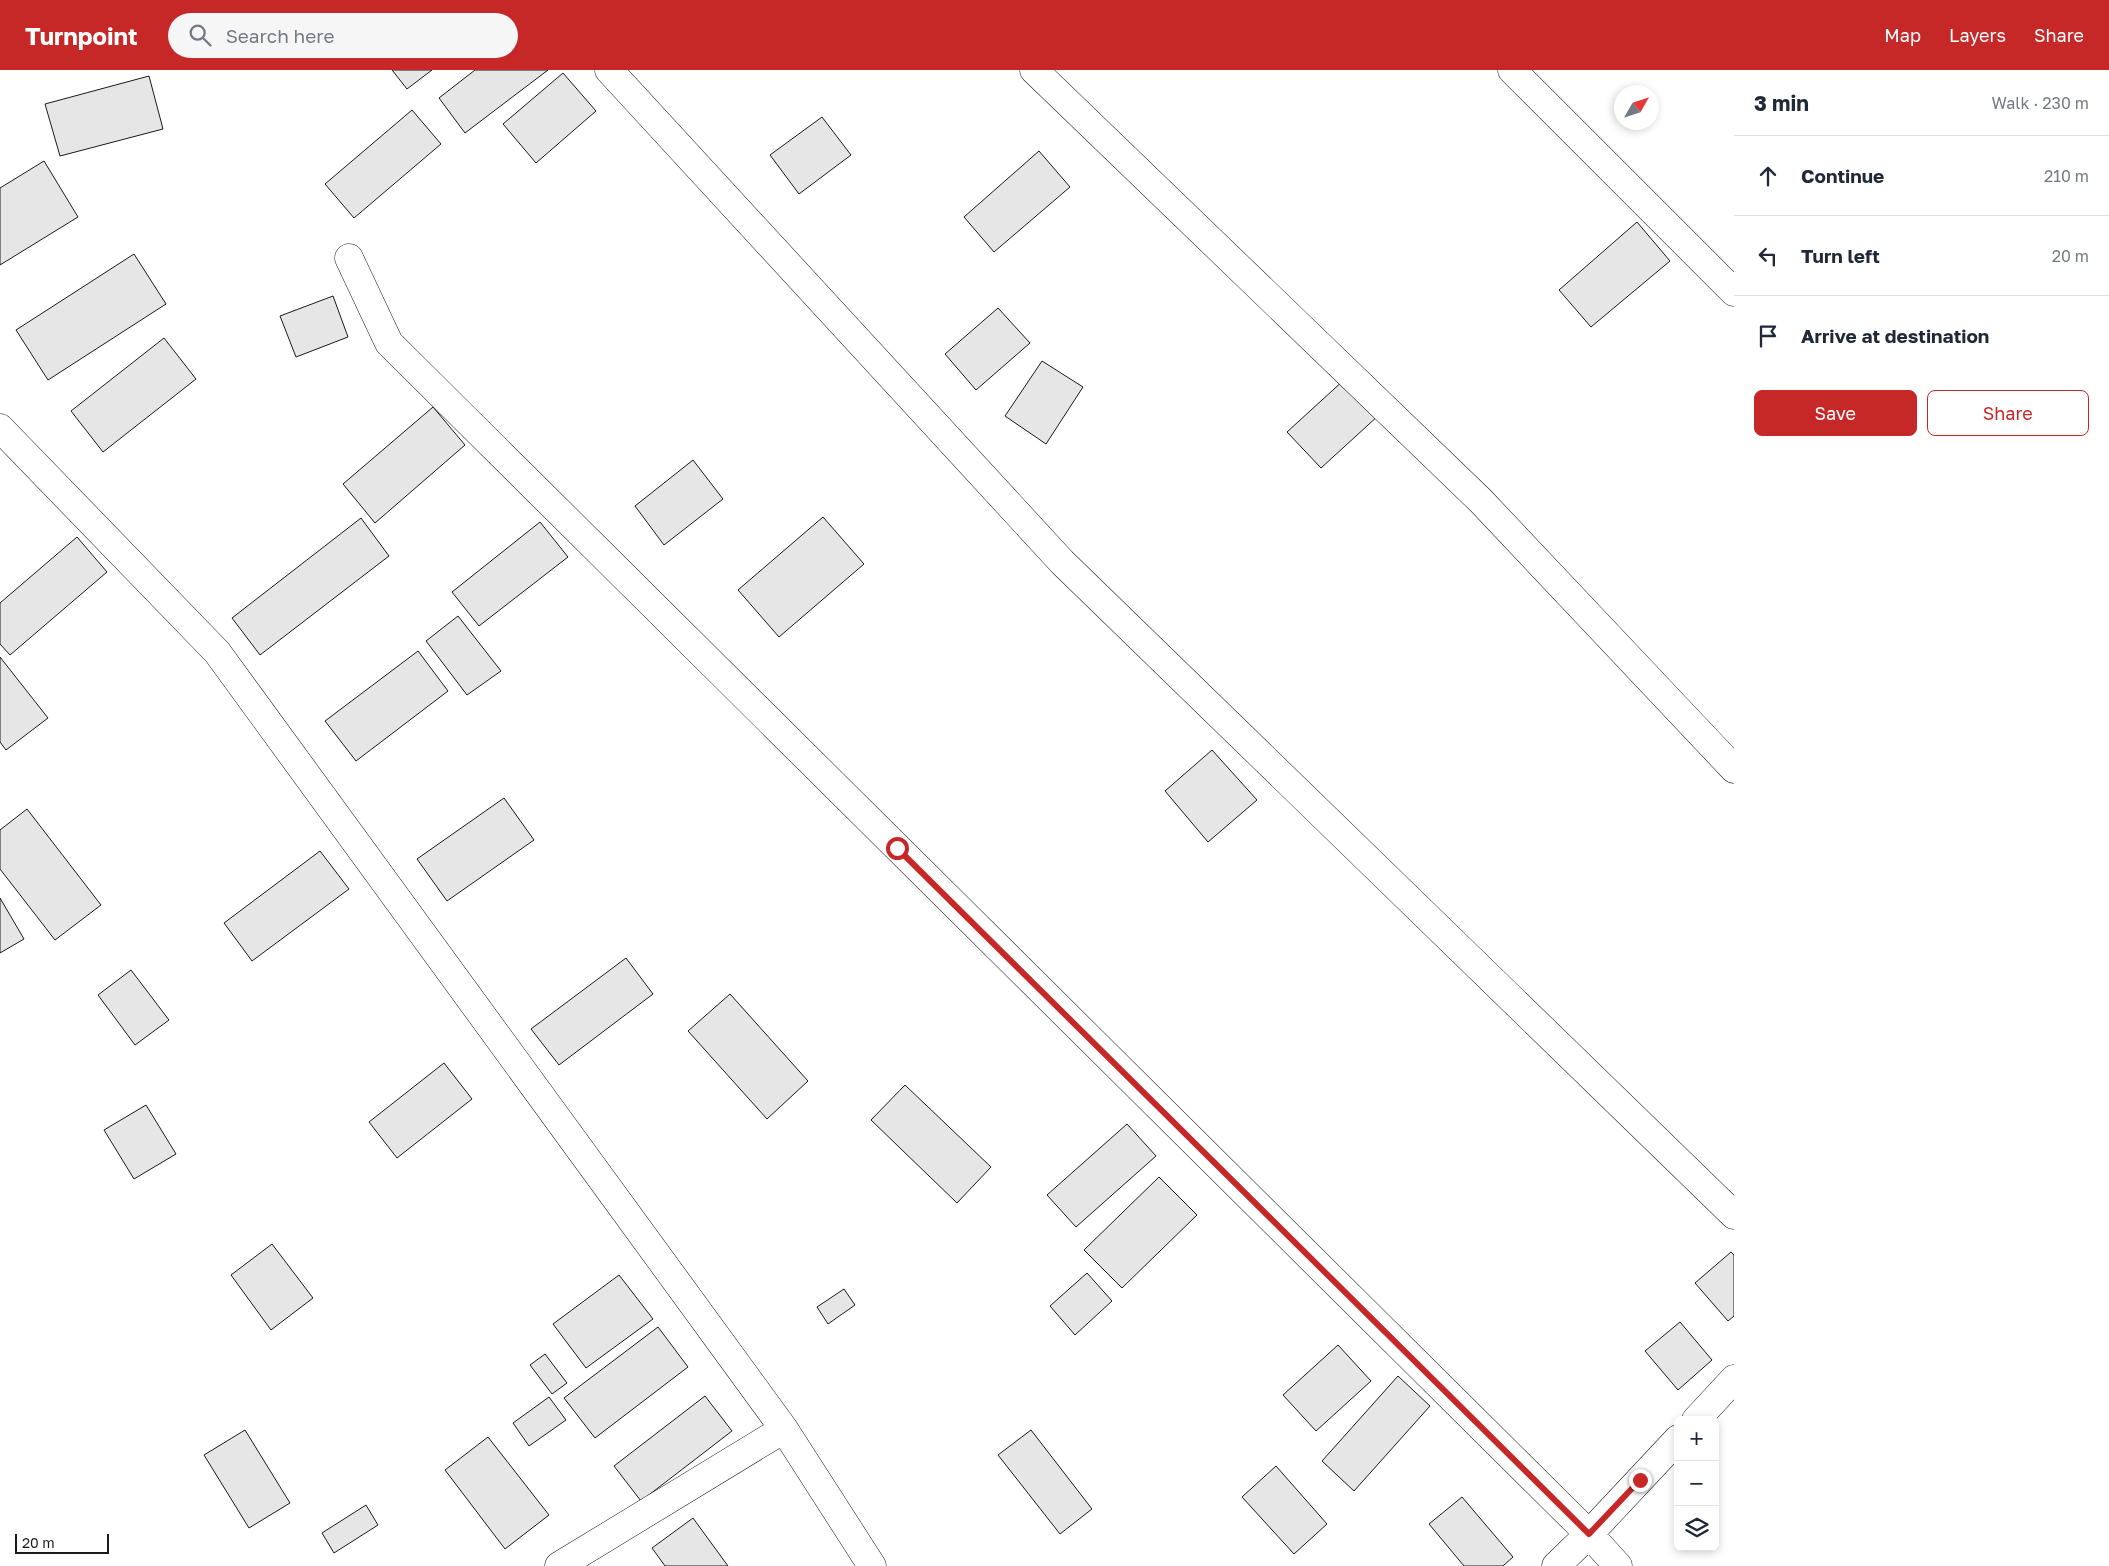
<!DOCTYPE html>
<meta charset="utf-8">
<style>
:root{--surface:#fff;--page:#f6f6f7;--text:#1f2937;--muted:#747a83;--line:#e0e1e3;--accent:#c62828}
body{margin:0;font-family:"Golos Text",sans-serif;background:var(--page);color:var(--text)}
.controls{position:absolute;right:15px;bottom:15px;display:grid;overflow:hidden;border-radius:8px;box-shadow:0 2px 8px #0003}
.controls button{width:45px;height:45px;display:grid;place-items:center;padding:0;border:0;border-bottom:1px solid var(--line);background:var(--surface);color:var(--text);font:25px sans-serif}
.compass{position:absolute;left:1614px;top:15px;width:45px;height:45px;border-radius:50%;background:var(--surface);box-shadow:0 2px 8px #0003;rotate:51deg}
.scale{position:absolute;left:15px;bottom:12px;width:94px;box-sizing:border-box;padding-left:5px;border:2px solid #1a1a1a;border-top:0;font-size:14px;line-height:18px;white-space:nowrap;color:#1a1a1a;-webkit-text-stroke:4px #fff;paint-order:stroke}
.stop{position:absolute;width:15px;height:15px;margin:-11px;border:4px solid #c62828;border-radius:50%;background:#fff}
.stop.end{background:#c62828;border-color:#fff;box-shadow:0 1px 5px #0008}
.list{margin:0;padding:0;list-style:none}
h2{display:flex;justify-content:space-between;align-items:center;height:65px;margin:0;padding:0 20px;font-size:21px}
h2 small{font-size:16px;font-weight:400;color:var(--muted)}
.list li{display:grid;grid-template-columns:32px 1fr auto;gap:15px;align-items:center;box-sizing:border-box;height:80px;padding:0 20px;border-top:1px solid var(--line)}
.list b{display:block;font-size:19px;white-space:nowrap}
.list em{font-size:16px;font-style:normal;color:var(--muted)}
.actions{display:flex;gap:10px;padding:15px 20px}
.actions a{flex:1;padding:11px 0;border:1px solid var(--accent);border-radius:8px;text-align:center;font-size:18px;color:var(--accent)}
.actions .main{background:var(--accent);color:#fff}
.icon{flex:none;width:28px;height:28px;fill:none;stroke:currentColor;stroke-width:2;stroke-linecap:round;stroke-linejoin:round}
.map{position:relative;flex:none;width:1734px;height:1496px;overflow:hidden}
header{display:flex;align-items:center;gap:30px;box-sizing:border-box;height:70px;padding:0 25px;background:var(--accent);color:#fff}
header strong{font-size:24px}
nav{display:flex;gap:28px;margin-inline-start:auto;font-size:18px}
.search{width:350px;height:45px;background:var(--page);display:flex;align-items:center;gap:12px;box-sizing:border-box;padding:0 18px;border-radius:28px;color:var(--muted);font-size:19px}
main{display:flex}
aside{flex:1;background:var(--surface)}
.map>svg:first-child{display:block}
.building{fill:#e6e6e6;stroke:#1a1a1a}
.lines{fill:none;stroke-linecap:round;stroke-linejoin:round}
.street-casing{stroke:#1a1a1a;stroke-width:29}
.street{stroke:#fff;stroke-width:28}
.route{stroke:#c62828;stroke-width:6}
</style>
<header>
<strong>Turnpoint</strong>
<div class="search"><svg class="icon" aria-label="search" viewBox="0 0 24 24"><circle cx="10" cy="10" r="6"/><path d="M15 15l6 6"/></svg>Search here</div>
<nav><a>Map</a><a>Layers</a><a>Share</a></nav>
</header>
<main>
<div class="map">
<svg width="1734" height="1496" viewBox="0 0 1734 1496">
<rect width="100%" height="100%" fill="#fff"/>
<path class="building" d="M392,0H432L407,19Z
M475,0H548L465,63L439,28Z
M563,3L596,41L536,93L503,54Z
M149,6L163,59L60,86L45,34Z
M412,40L441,74L354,148L325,114Z
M822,47L851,85L799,124L770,85Z
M1039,81L1070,117L994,182L964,147Z
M44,91L78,147L0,195V118Z
M1637,152L1670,191L1591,257L1559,220Z
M134,184L166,234L48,310L16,260Z
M333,226L348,267L296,287L280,246Z
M998,238L1030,273L976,320L945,284Z
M164,268L196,309L103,382L71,341Z
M1042,291L1083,317L1046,374L1005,346Z
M1345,309L1379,345L1321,398L1287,362Z
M433,337L465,375L375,453L343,414Z
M693,390L723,429L664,475L635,436Z
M823,447L864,494L779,567L738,520Z
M361,448L389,486L260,585L232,548Z
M540,452L568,487L479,556L452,522Z
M77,467L107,502L10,585L0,574V533Z
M458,546L501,601L467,625L426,571Z
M418,581L448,621L356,691L325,651Z
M0,587L48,648L6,680L0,672Z
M1212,680L1257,730L1208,772L1165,721Z
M504,728L534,770L447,831L417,789Z
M27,739L101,835L55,870L0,799V760Z
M320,781L349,819L252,891L224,853Z
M0,828L24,869L0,883Z
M626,888L653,924L559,995L531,959Z
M131,900L169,950L135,975L98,925Z
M730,924L808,1011L767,1049L688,961Z
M444,993L472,1029L397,1088L369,1052Z
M905,1015L991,1097L957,1133L871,1050Z
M146,1035L176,1084L134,1109L104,1060Z
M1127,1054L1156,1086L1076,1157L1047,1125Z
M1159,1107L1197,1145L1122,1218L1084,1180Z
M272,1174L313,1228L271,1260L231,1205Z
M1731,1182L1734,1185V1246L1728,1251L1695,1213Z
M1087,1203L1112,1231L1075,1265L1050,1236Z
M619,1205L653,1249L586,1298L553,1254Z
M844,1219L855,1235L828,1254L817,1237Z
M1680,1252L1712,1290L1678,1320L1645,1281Z
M658,1257L688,1297L595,1368L564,1328Z
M1338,1275L1371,1311L1316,1361L1283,1325Z
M545,1284L567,1313L552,1324L530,1295Z
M1398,1306L1430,1336L1354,1421L1322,1391Z
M705,1326L732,1361L641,1431L614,1396Z
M549,1327L566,1350L529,1376L513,1353Z
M245,1360L290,1433L249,1458L204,1385Z
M1031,1360L1092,1439L1060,1464L998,1385Z
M488,1367L549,1445L505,1479L445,1400Z
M1276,1396L1327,1454L1294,1484L1242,1427Z
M1462,1427L1513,1487L1503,1496H1464L1429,1454Z
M366,1435L378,1455L334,1483L322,1463Z
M693,1448L728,1496H665L652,1478Z"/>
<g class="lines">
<defs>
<path id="street" d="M609,0L1062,492L1734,1145
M1034,0L1481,431L1734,699
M1512,0L1734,222
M349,188L389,273L1589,1464L1618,1496
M0,358L217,582L784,1359L872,1496
M1696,1350L1734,1309
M559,1496L784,1359
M1556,1496L1589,1464L1678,1369"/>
</defs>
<use href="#street" class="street-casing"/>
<use href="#street" class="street"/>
</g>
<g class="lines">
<path class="route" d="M897,778L1589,1464L1640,1410"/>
</g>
</svg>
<div class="controls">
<button>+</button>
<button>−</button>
<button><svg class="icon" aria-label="layers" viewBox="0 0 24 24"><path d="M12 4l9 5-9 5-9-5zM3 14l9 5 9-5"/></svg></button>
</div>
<svg class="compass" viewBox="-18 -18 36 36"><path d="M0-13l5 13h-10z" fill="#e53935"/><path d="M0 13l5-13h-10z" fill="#747a83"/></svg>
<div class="scale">20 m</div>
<div class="stop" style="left:897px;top:778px"></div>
<div class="stop end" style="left:1640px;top:1410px"></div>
</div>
<aside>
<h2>3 min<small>Walk · 230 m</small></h2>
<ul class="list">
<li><svg class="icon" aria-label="ahead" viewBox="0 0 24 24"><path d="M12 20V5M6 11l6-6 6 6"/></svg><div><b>Continue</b></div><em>210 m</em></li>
<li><svg class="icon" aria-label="left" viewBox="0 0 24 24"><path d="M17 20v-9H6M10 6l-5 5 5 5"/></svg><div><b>Turn left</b></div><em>20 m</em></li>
<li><svg class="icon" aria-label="arrive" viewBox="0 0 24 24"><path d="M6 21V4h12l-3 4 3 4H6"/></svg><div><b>Arrive at destination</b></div></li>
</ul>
<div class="actions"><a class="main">Save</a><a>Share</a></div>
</aside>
</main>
